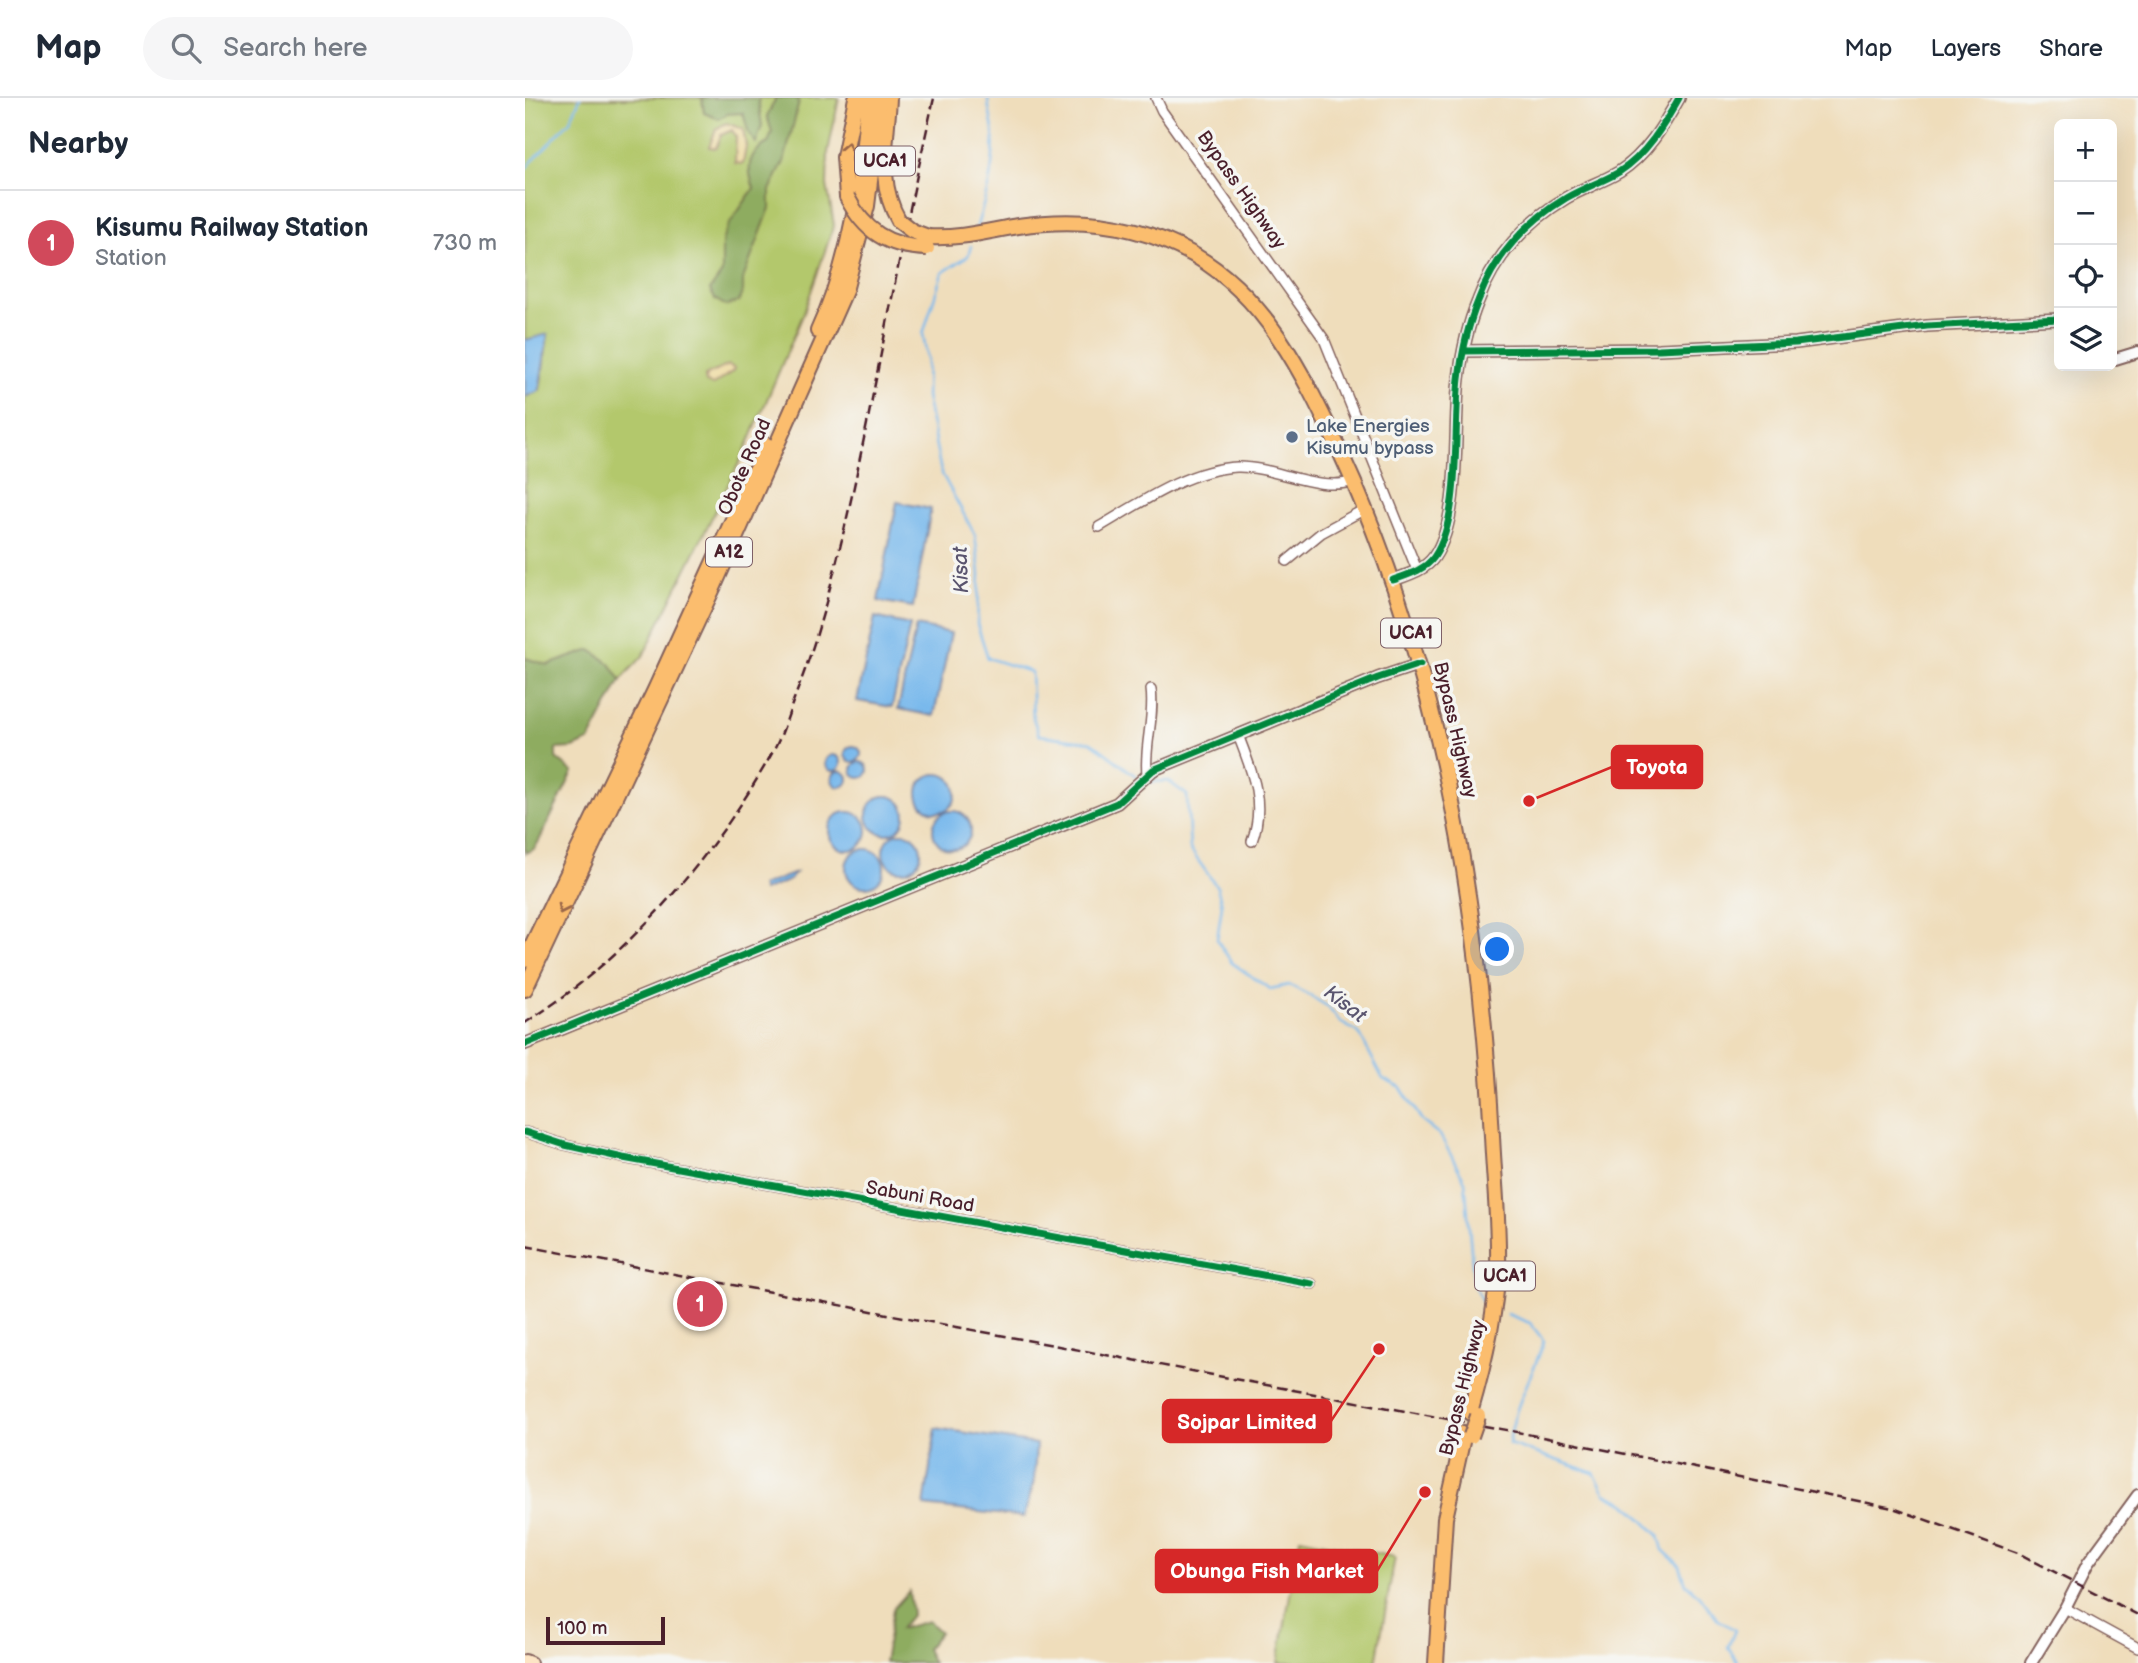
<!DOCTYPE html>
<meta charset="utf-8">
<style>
:root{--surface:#fff;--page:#f6f6f7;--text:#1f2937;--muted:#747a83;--line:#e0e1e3;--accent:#d1495b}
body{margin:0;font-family:"Balsamiq Sans",sans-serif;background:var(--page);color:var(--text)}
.controls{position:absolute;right:21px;top:21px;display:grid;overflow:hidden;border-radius:10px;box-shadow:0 7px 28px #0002}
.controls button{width:63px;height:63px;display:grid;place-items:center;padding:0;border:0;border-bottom:2px solid var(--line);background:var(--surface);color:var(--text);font:35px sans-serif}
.scale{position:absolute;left:21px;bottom:18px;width:119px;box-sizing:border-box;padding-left:7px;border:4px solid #4a1f2b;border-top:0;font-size:19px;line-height:24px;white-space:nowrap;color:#4a1f2b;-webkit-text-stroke:5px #f6f6f2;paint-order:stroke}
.you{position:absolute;left:973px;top:852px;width:24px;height:24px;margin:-18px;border:5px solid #fff;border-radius:50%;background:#1a73e8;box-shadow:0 0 0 10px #1a73e833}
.badge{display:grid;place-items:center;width:46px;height:46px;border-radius:50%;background:var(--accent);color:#fff;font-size:23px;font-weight:700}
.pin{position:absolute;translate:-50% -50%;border:4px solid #fff;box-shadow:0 2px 7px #0006}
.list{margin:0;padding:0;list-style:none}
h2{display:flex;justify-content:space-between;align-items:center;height:91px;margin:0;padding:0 28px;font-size:30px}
h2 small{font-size:23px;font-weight:400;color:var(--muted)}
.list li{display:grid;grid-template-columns:46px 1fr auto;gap:21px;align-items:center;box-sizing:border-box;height:105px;padding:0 28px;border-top:2px solid var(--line)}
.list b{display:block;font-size:26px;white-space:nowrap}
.list p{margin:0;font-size:23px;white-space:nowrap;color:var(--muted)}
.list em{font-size:23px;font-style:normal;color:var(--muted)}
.icon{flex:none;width:38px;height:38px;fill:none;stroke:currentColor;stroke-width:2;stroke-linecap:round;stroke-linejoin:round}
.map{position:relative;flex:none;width:1613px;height:1565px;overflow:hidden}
header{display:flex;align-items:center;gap:42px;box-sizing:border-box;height:98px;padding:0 35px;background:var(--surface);border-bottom:2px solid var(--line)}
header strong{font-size:33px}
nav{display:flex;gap:38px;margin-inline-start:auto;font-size:24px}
.search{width:490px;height:63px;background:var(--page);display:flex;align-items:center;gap:18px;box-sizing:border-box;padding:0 24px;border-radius:38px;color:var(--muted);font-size:26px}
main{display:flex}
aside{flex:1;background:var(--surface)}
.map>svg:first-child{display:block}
.green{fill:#b3c86c;stroke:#7e744c;stroke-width:2}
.forest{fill:#8eac60;stroke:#6c6646;stroke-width:2}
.sand{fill:#eeda9e;stroke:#9c7c64;stroke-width:2}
.water{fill:#77b8ec;stroke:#606c8c;stroke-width:2}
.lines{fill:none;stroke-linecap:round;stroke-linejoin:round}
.stream{stroke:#77b8ec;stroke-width:2.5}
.minor-casing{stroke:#84625d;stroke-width:12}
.tertiary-casing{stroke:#84625d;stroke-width:14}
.secondary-casing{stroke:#84625d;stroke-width:16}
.primary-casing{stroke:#84625d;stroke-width:18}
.trunk-casing{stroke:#84625d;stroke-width:18}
.minor{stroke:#fff;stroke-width:9}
.tertiary{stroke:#fff;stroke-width:10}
.secondary{stroke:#fde5c5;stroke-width:12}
.primary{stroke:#fbbd6e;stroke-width:14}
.trunk{stroke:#fbbd6e;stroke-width:14}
.rail{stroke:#4a1f2b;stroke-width:2.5;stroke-dasharray:10 5;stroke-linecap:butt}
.primary-bridge-casing{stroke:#84625d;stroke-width:18;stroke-linecap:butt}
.primary-bridge{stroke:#fbbd6e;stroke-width:14}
.cycleway-casing{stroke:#f6f6f2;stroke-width:11}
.cycleway{stroke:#00873e;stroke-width:7}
.oneway{stroke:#9a6649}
.service-dot{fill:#5c6f8a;stroke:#f6f6f2;stroke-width:2.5}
.labels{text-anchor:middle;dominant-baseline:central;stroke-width:7;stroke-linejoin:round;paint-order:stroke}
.shield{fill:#f6f6f2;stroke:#7e6067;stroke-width:2}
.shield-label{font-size:18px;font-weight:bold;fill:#4a1f2b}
.street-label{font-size:19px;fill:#4a1f2b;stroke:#f6f6f2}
.service-label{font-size:19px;fill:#4e5e75;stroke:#f6f6f2;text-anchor:start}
.water-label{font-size:21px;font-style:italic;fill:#5a556f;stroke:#f6f6f2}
.leader{fill:none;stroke:#d62828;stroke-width:2.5}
.callout-dot{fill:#d62828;stroke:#f6f6f2;stroke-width:2.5}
.callout{fill:#d62828;stroke:#d62828;stroke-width:2.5}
.callout-label{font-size:21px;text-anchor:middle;font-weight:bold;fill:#fff}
</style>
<header>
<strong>Map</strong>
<div class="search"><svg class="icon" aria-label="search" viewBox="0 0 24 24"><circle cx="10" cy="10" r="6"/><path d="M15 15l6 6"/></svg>Search here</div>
<nav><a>Map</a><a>Layers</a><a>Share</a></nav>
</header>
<main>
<aside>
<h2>Nearby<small></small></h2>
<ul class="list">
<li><span class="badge">1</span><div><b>Kisumu Railway Station</b><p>Station</p></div><em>730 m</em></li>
</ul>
</aside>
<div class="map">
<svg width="1613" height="1565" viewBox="0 0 1613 1565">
<rect width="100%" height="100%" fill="#f6f6f2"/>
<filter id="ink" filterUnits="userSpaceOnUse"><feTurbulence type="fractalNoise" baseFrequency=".0143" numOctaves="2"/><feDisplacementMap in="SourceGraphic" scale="14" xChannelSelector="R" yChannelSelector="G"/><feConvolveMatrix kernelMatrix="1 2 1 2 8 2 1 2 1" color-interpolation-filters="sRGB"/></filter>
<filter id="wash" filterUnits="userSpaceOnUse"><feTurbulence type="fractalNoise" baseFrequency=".00686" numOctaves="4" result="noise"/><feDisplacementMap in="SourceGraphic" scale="28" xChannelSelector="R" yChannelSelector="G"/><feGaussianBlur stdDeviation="1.57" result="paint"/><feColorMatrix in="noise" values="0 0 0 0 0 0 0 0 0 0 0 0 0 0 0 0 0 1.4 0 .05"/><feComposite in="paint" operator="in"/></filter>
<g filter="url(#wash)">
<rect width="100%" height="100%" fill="#efddbb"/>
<path class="green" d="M0,0H314L303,54L302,87L309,127L298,159L278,217L221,351L118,558L96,582L85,566L66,552L23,567L0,560V299L15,292L23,237L0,242Z
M775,1440L870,1459L851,1565H753Z"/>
<path class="forest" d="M233,0L237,28L231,45L224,36L218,15L202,16L194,21L179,15L177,1L180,0Z
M251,0H271L274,4L259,64L245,92V110L218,181V193L213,204L201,208L190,201L185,192L197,175V143L203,128L229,90C221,69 223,55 243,45L247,34L242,18Z
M66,552L85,566L96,582L64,643L48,650L31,651V660L48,674L14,743L9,751L0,755V560L23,567Z
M384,1493L387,1516L375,1531L403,1523L415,1534L401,1551L408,1565H359L368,1511Z"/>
<path class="sand" d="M201,25L218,31L221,48L218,66L210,65L211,39L207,32L196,37L191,50L184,49L191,31Z
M203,267L209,270L208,273L188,287L181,285L180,278Z"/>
<path class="water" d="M23,236L14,293L0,299V242Z
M372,404L406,411L388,509L353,503Z
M350,519L385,527L367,609L332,603Z
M391,528L426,535L409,618L373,611Z
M320 656a8 8 0 1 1 16 0a8 8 0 1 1-16 0Z
M300 665a8 8 0 1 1 16 0a8 8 0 1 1-16 0Z
M327 672a8 8 0 1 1 16 0a8 8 0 1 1-16 0Z
M307 681a8 8 0 1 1 16 0a8 8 0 1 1-16 0Z
M393 695a19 19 0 1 1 38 0a19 19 0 1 1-38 0Z
M342 717a19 19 0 1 1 38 0a19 19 0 1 1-38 0Z
M408 732a19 19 0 1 1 38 0a19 19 0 1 1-38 0Z
M304 733a19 19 0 1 1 38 0a19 19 0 1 1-38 0Z
M358 754a19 19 0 1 1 38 0a19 19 0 1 1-38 0Z
M321 770a19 19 0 1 1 38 0a19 19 0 1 1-38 0Z
M270,775L265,782L238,793L236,788Z
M411,1330L511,1346L509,1383L499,1419L399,1408Z"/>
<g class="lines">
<path class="stream" d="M0,71L45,23L55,0
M451,131C461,99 471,67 468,33C467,22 463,11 463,0
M446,148L443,158L417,175L398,236L402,260L401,298L416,374L450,437L455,476L452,526L463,560L506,574L508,620L514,637L566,644L611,678
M624,684L643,683L662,697L665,751L692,789L697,807L692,842L707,865L745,891L764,887L782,896L802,908L815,924L834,935L858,981L876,990L898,1024L915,1037L940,1083L949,1187L959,1207L963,1209
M982,1216L1005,1225L1019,1243C1007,1280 989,1306 984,1346L1069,1375L1081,1396L1102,1406L1134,1438L1138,1452L1155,1468L1161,1486L1175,1498L1192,1521L1210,1532L1203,1549L1213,1565"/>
</g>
</g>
<g filter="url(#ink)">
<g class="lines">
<defs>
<path id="minor" d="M631,0L637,13L799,241L892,472
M574,429C615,405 664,371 712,369C750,368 792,395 829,383
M762,463L796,435L840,411
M713,637C727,673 741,705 727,743
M622,676C619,647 630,620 626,591
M0,1034L40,1047L98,1060L787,1186
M1540,1510L1613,1550"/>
<path id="tertiary" d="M939,253L1134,251L1271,245L1402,228L1534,221
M1587,262L1613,254
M868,482C882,477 900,472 909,459C937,418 928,330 934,281C937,255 943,227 953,203C969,159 1001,124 1041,100C1058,90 1077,84 1094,74C1121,57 1139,27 1154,0
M0,946L592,705L628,672L853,580L895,566
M1506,1565L1540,1510L1563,1465L1613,1397"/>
<path id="secondary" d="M0,1563L5,1565"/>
<path id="primary" d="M364,0C362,43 351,84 374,123
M322,99L319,59L331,0
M403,139C434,141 463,133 493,128C554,119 615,126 669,157C741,199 777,274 812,347C914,565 954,800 967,1038C969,1081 974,1124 973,1167C971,1217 959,1267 945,1315
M911,1565L920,1420L939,1335"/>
<path id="trunk" d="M293,233C327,159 337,80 343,0
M0,862L130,592L242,347
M0,891L189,488L320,193L342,108L355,0"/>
</defs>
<use href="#minor" class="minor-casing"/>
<use href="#tertiary" class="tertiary-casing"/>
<use href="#secondary" class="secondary-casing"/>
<use href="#primary" class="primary-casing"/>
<use href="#trunk" class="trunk-casing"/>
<use href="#minor" class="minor"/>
<use href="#tertiary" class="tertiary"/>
<use href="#secondary" class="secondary"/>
<use href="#primary" class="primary"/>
<use href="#trunk" class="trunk"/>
<path class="rail" d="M0,925C104,859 190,758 250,650C258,635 263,617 269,601C296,534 312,464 328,393C356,262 379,130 409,0
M0,1148L992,1334L1368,1410L1493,1455L1613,1517"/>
<defs>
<path id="primary-bridge" d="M322,99C339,133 363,149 402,150
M374,123L387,133L403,139
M946,1338L953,1318"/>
</defs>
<use href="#primary-bridge" class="primary-bridge-casing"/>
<use href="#primary-bridge" class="primary-bridge"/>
<defs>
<path id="cycleway" d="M939,253L1134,251L1271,245L1402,228L1534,221
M868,482C882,477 900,472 909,459C937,418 928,330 934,281C937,255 943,227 953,203C969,159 1001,124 1041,100C1058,90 1077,84 1094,74C1121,57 1139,27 1154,0
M0,946L592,705L628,672L853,580L895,566
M0,1034L40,1047L98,1060L787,1186"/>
</defs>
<use href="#cycleway" class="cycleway-casing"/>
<use href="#cycleway" class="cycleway"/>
</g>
<defs><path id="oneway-chevron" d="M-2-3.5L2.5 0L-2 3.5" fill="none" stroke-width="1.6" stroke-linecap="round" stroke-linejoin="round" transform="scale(1.75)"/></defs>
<g class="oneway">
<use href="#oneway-chevron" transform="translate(322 49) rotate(-78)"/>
<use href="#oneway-chevron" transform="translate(37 811) rotate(115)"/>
</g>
</g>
<circle class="service-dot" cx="767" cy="339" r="7"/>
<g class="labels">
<g class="shield">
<rect x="330" y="48.5" width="60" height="29" rx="5"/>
<rect x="181" y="439.5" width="46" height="29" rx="5"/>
<rect x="856" y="520.5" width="60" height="29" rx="5"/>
<rect x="950" y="1163.5" width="60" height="29" rx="5"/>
</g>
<g class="shield-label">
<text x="360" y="63">UCA1</text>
<text x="204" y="454">A12</text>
<text x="886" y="535">UCA1</text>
<text x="980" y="1178">UCA1</text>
</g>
<g class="street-label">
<text transform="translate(716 92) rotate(55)">Bypass Highway</text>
<text transform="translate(220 369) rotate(-66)">Obote Road</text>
<text transform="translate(930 632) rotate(77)">Bypass Highway</text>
<text transform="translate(395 1099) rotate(10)">Sabuni Road</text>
<text transform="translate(938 1290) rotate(-76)">Bypass Highway</text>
</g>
<g class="service-label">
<text x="781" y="328">Lake Energies<tspan x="781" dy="22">Kisumu bypass</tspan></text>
</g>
<g class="water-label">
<text transform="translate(436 472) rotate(-92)">Kisat</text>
<text transform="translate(820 906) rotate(38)">Kisat</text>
</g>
</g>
<path class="leader" d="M1004 703L1087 669M854 1251L806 1323M900 1394L852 1473"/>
<g class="callout-dot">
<circle cx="1004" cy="703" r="7"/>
<circle cx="854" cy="1251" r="7"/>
<circle cx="900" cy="1394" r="7"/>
</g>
<g class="callout">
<rect x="1087" y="648" width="90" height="42" rx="7"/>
<rect x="638" y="1302" width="168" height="42" rx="7"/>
<rect x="631" y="1452" width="221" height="42" rx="7"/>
</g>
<g class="callout-label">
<text x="1132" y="676">Toyota</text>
<text x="722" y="1331">Sojpar Limited</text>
<text x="742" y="1480">Obunga Fish Market</text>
</g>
</svg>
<div class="controls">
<button>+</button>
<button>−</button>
<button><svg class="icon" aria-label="locate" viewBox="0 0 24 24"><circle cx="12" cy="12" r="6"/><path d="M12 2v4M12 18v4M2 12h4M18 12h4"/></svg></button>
<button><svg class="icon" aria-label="layers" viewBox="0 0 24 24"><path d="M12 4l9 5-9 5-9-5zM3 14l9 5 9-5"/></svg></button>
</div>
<div class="scale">100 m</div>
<div class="you"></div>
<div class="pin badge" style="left:175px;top:1206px">1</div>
</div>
</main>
